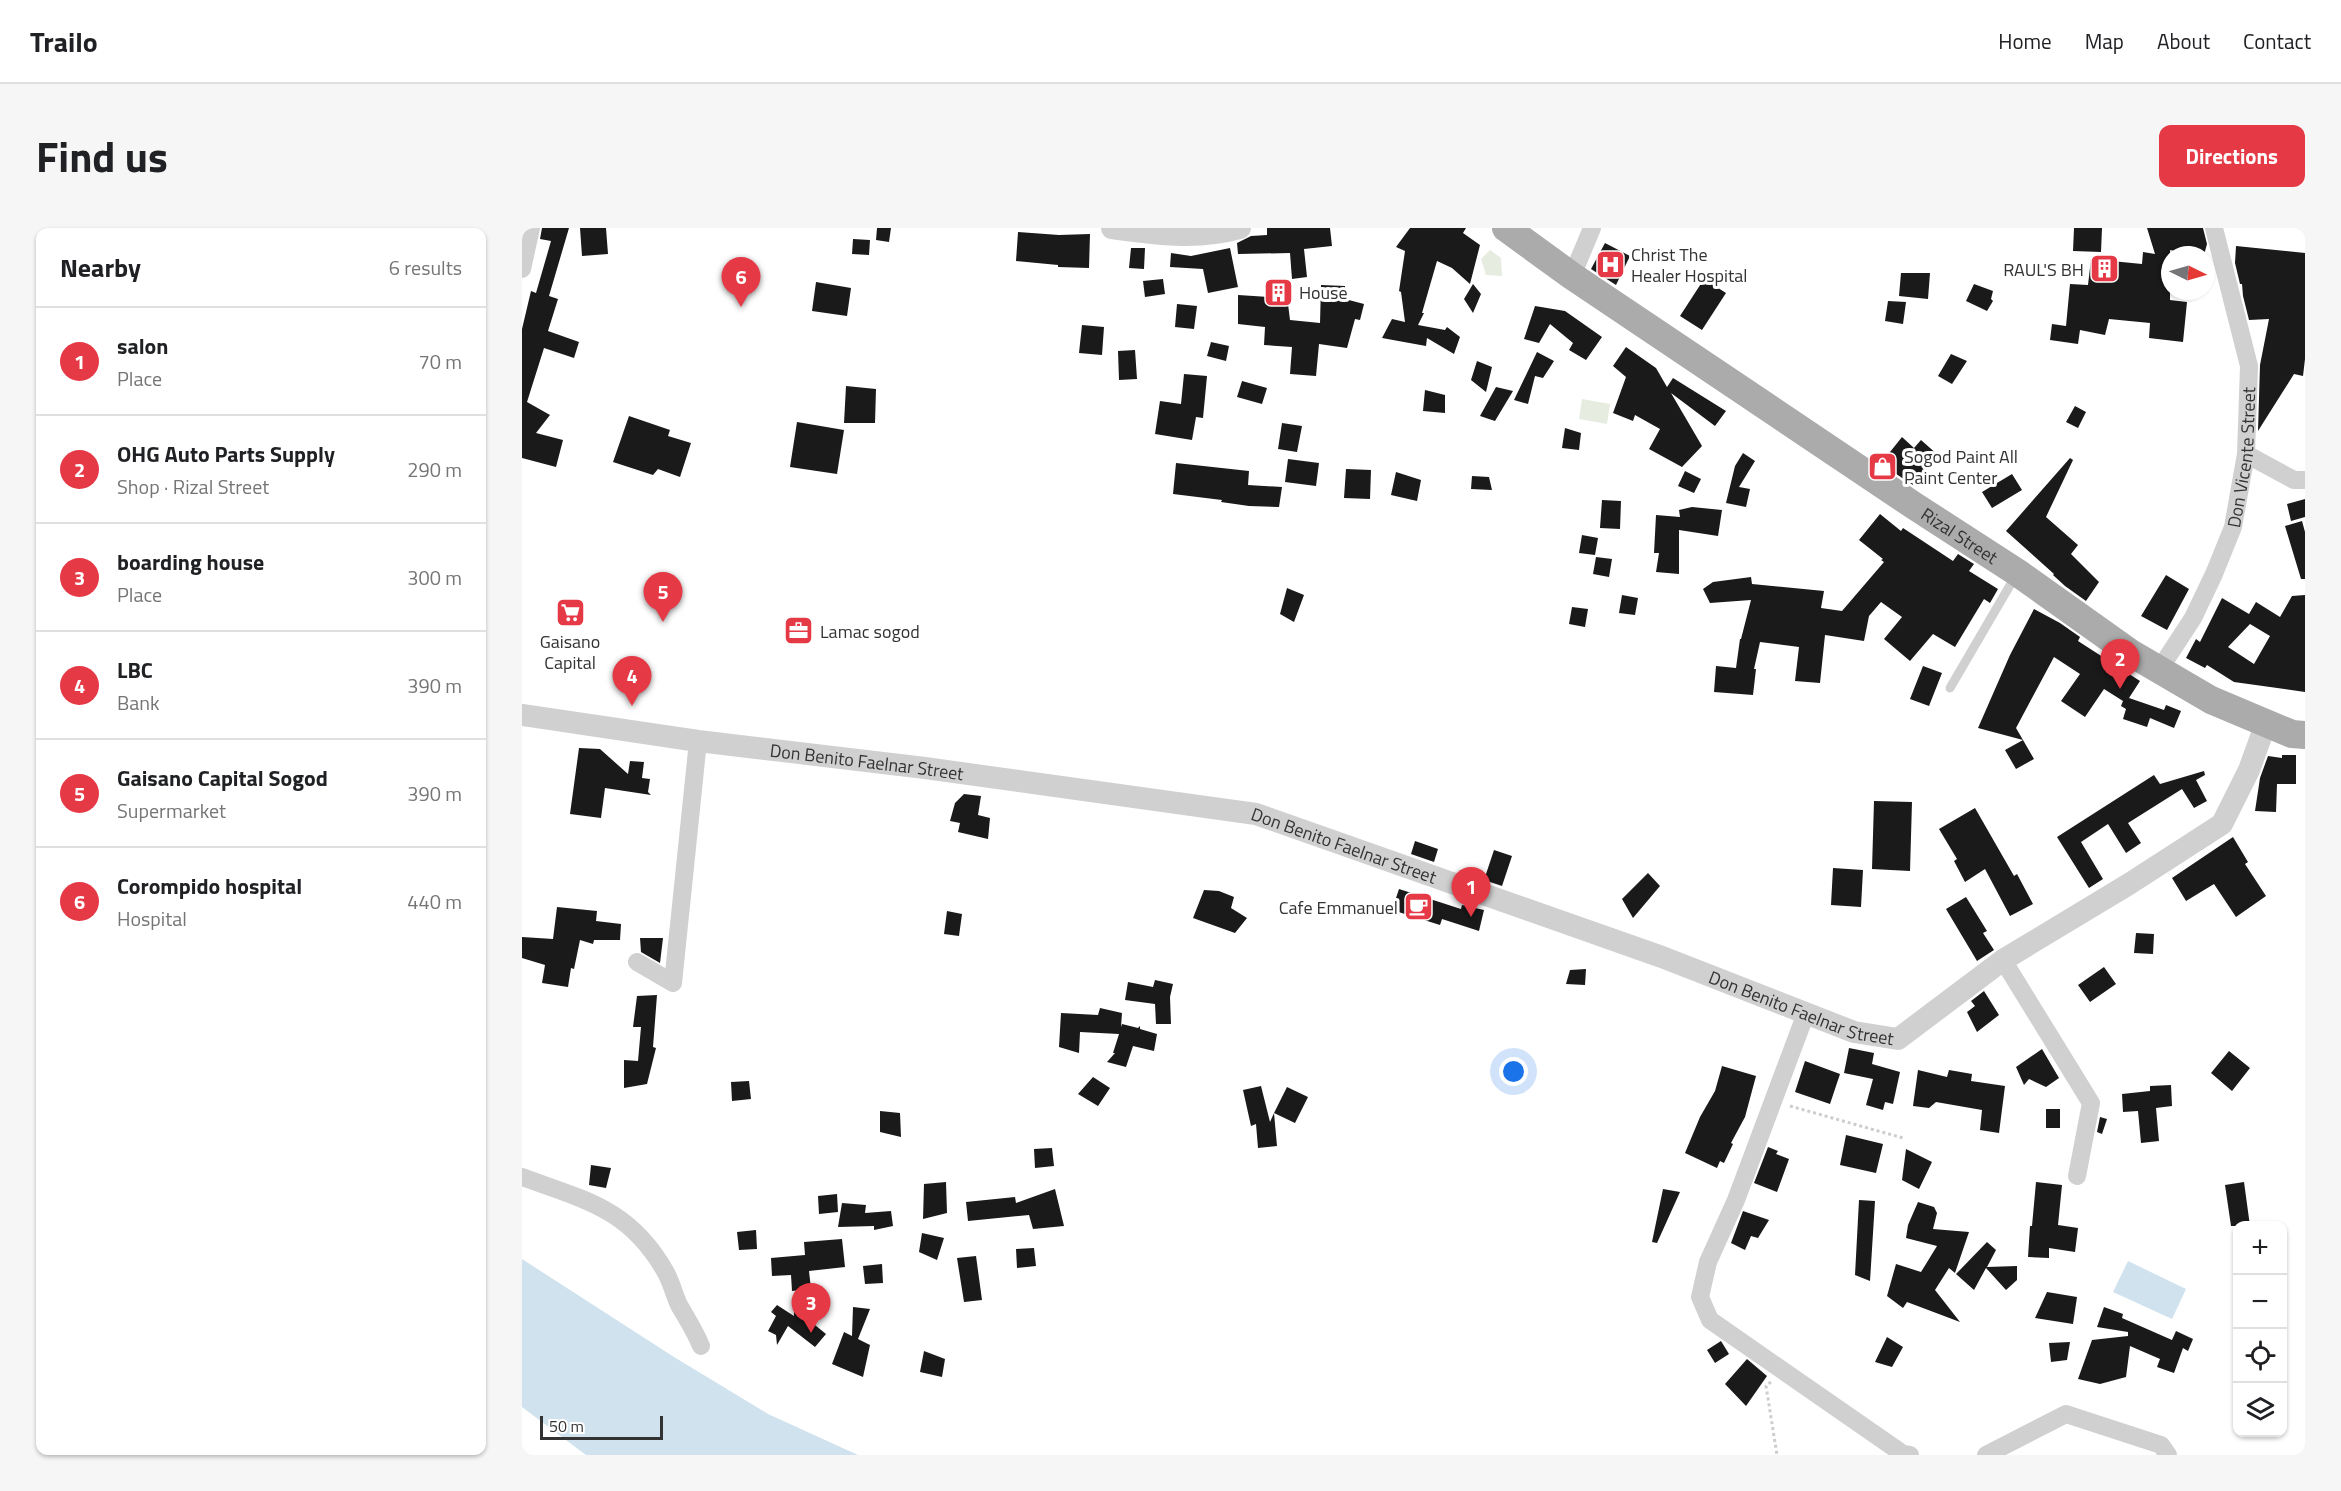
<!DOCTYPE html>
<meta charset="utf-8">
<style>
:root{--surface:#fff;--page:#f6f6f6;--text:#202124;--muted:#757577;--line:#e0e0e0;--accent:#e63946}
body{margin:0;font-family:"Titillium Web",sans-serif;background:var(--page);color:var(--text)}
.controls{position:absolute;right:18px;bottom:18px;display:grid;overflow:hidden;border-radius:12px;box-shadow:0 2px 4px #0004}
.controls button{width:54px;height:54px;display:grid;place-items:center;padding:0;border:0;border-bottom:2px solid var(--line);background:var(--surface);color:var(--text);font:30px sans-serif}
.compass{position:absolute;left:1639px;top:18px;width:54px;height:54px;border-radius:50%;background:var(--surface);box-shadow:0 2px 4px #0004;rotate:95deg}
.scale{position:absolute;left:18px;bottom:15px;width:123px;box-sizing:border-box;padding-left:6px;border:3px solid #333;border-top:0;font-size:16px;line-height:21px;white-space:nowrap;color:#333;-webkit-text-stroke:4px #fff;paint-order:stroke}
.you{position:absolute;left:992px;top:844px;width:21px;height:21px;margin:-15px;border:4px solid #fff;border-radius:50%;background:#1a73e8;box-shadow:0 0 0 9px #1a73e833}
.badge{display:grid;place-items:center;width:39px;height:39px;border-radius:50%;background:var(--accent);color:#fff;font-size:20px;font-weight:700}
.pin{position:absolute;translate:-50% -50px;filter:drop-shadow(0 2px 3px #0008)}
.pin::after{content:'';position:absolute;top:32px;width:21px;height:18px;background:inherit;clip-path:polygon(0 0,100% 0,50% 100%)}
.list{margin:0;padding:0;list-style:none}
h2{display:flex;justify-content:space-between;align-items:center;height:78px;margin:0;padding:0 24px;font-size:26px}
h2 small{font-size:20px;font-weight:400;color:var(--muted)}
.list li{display:grid;grid-template-columns:39px 1fr auto;gap:18px;align-items:center;box-sizing:border-box;height:108px;padding:0 24px;border-top:2px solid var(--line)}
.list b{display:block;font-size:22px;white-space:nowrap}
.list p{margin:0;font-size:20px;white-space:nowrap;color:var(--muted)}
.list em{font-size:20px;font-style:normal;color:var(--muted)}
.icon{flex:none;width:33px;height:33px;fill:none;stroke:currentColor;stroke-width:2;stroke-linecap:round;stroke-linejoin:round}
.map{position:relative;flex:none;width:1783px;height:1227px;overflow:hidden;border-radius:12px}
header{display:flex;align-items:center;gap:36px;box-sizing:border-box;height:84px;padding:0 30px;background:var(--surface);border-bottom:2px solid var(--line)}
header strong{font-size:28px}
nav{display:flex;gap:33px;margin-inline-start:auto;font-size:21px}
.intro{display:flex;align-items:center;justify-content:space-between;box-sizing:border-box;height:144px;padding:0 36px}
h1{margin:0;font-size:42px}
.button{padding:15px 27px;border-radius:12px;background:var(--accent);color:#fff;font-size:21px;font-weight:700}
main{display:flex;gap:36px;padding:0 36px}
aside{flex:1;background:var(--surface);border-radius:12px;box-shadow:0 2px 4px #0004}
.map>svg:first-child{display:block}
.green{fill:#e6ecdf}
.water{fill:#cfe2ee}
.building{fill:#1a1a1a;fill-rule:evenodd}
.lines{fill:none;stroke-linecap:round;stroke-linejoin:round}
.path{stroke:#cdcdcd;stroke-width:3;stroke-dasharray:3 3;stroke-linecap:butt}
.service{stroke:#d0d0d0;stroke-width:9}
.minor{stroke:#d0d0d0;stroke-width:18}
.tertiary{stroke:#d0d0d0;stroke-width:22}
.primary{stroke:#ababab;stroke-width:28}
.labels{text-anchor:middle;dominant-baseline:central;stroke-width:6;stroke-linejoin:round;paint-order:stroke}
.poi-label{font-size:18px;fill:#333;stroke:#fff;text-anchor:start}
.street-label{font-size:18px;fill:#333;stroke:#fff}
</style>
<header>
<strong>Trailo</strong>
<nav><a>Home</a><a>Map</a><a>About</a><a>Contact</a></nav>
</header>
<div class="intro"><h1>Find us</h1><a class="button">Directions</a></div>
<main>
<aside>
<h2>Nearby<small>6 results</small></h2>
<ul class="list">
<li><span class="badge">1</span><div><b>salon</b><p>Place</p></div><em>70 m</em></li>
<li><span class="badge">2</span><div><b>OHG Auto Parts Supply</b><p>Shop · Rizal Street</p></div><em>290 m</em></li>
<li><span class="badge">3</span><div><b>boarding house</b><p>Place</p></div><em>300 m</em></li>
<li><span class="badge">4</span><div><b>LBC</b><p>Bank</p></div><em>390 m</em></li>
<li><span class="badge">5</span><div><b>Gaisano Capital Sogod</b><p>Supermarket</p></div><em>390 m</em></li>
<li><span class="badge">6</span><div><b>Corompido hospital</b><p>Hospital</p></div><em>440 m</em></li>
</ul>
</aside>
<div class="map">
<svg width="1783" height="1227" viewBox="0 0 1783 1227">
<rect width="100%" height="100%" fill="#fff"/>
<path class="green" d="M968,22L979,30L980,48L964,47L959,31Z
M1060,171L1088,176L1085,196L1057,191Z"/>
<path class="water" d="M0,1031L152,1129L246,1186L336,1227H64L0,1179Z
M1606,1033L1664,1061L1650,1091L1591,1064Z"/>
<path class="building" d="M20,0H47L27,68L36,71L26,103L57,114L52,130L22,120L5,174L28,187L14,205L41,212L34,239L0,230V101L9,63L14,65L29,13L18,11Z
M58,0H84L86,26L60,28Z
M355,0H369L367,14L354,12Z
M745,0H808L810,18L782,21L785,49L770,51L768,25L716,26L715,15L729,8L745,7Z
M888,0H944L941,5L958,17L948,56L930,40L915,33L900,85H902L896,97L923,102L925,99L938,109L932,126L905,110L904,118L860,110L870,91L883,94L879,64L877,63L883,23L874,19Z
M1552,0H1580L1579,24L1551,23Z
M1625,0H1681L1685,16L1682,27L1648,22V72L1665,74L1661,114L1627,110L1628,95L1587,91L1583,107L1558,102L1556,116L1528,112L1530,96L1544,98L1548,56L1566,57L1569,31L1620,36L1621,24L1633,26Z
M496,4L537,7L568,6L567,40L536,39V37L494,33Z
M331,11L348,12L347,27L330,26Z
M1083,15L1108,28L1094,57L1069,41Z
M1714,18L1783,25V131L1781,148L1772,146L1736,203L1738,137L1747,91L1727,92L1721,68L1720,56H1718L1713,35Z
M609,20H623L622,41L607,40Z
M708,20L716,59L686,65L681,41L648,39L649,25L669,28Z
M1379,45H1408L1406,71L1377,68Z
M641,51L643,66L623,69L621,53Z
M1182,51L1204,65L1180,102L1158,88Z
M763,52L768,92L798,95L799,57L823,58V71L842,76L838,92L833,91L825,120L797,116L794,148L768,146L770,119L742,117L743,99L716,96V67L747,69L746,54Z
M294,54L329,60L325,88L290,83Z
M951,56L959,66L951,85L942,71Z
M1452,56L1471,63L1469,71L1471,73L1465,83L1444,73Z
M1366,73L1384,74L1381,96L1363,93Z
M655,76L675,78L672,101L653,99Z
M1013,78L1043,83L1080,109L1064,132L1047,122L1051,115L1028,96L1017,115L1002,111Z
M560,97L582,99L580,127L557,125Z
M689,114L707,118L704,133L685,128Z
M1104,119L1134,140L1145,159L1151,150L1204,183L1193,198L1149,165L1180,218L1160,239L1127,221L1138,201L1113,187L1111,193L1091,185L1104,149L1091,138Z
M613,122L615,151L597,152L596,123Z
M1015,124L1032,133L1021,150L1013,148L1006,176L992,172Z
M1429,126L1445,133L1430,156L1416,148Z
M955,133L970,139L964,164L949,152Z
M662,146L685,148L681,190L674,189L670,212L633,206L638,173L659,176Z
M720,153L745,160L740,176L715,169Z
M324,158L354,161L353,195H322Z
M974,159L991,163L973,193L958,188Z
M903,162L923,167V185L901,183Z
M1553,178L1564,184L1556,200L1544,194Z
M107,188L148,202L146,208L169,215L158,249L136,241L131,247L91,234Z
M275,194L322,202L315,246L268,239Z
M760,195L780,198L775,224L756,221Z
M1043,200L1059,205L1057,222L1040,220Z
M1380,209L1392,220L1399,212L1416,227L1391,257L1365,240L1360,234Z
M1221,225L1233,233L1217,259L1228,261L1224,279L1204,275L1213,238Z
M1548,230L1551,232L1524,289L1556,317L1549,326L1577,354L1564,373L1543,358L1531,347L1532,346L1484,303Z
M766,231L797,235L794,258L763,254Z
M654,235L727,243L726,257L760,259L757,279L727,278L699,274L700,272L651,266Z
M824,241L849,242L848,271L822,270Z
M1163,243L1179,251L1172,265L1156,258Z
M874,244L899,252L895,273L869,267Z
M1490,246L1500,262L1470,280L1460,264Z
M950,248L967,249L970,262L949,261Z
M1783,271V289L1769,293L1765,276Z
M1080,272L1099,273L1098,301L1078,300Z
M1170,279L1200,282L1196,308L1157,302V346L1134,344L1137,325H1132L1134,287L1158,289L1157,282Z
M1358,286L1379,303L1381,300L1431,333L1436,326L1452,336L1447,343L1476,361L1468,375L1462,371L1433,419L1411,406L1388,433L1362,411L1380,389L1359,374L1347,388L1342,413L1303,407L1298,455L1273,453L1277,419L1238,414L1232,441H1234L1231,467L1192,464L1194,438L1214,440L1218,411H1219L1229,372L1188,375L1181,361L1191,354L1229,349L1230,356L1302,363L1299,380L1320,383L1362,334L1359,332L1361,331L1337,312Z
M1780,293L1783,304V351H1779L1763,298Z
M1060,307L1076,310L1073,327L1057,325Z
M1074,329L1090,331L1087,349L1071,346Z
M1644,347L1667,361L1645,402L1619,388Z
M765,360L782,367L772,394L758,386Z
M1100,367L1116,370L1113,387L1097,385Z
M1783,367V464L1712,454L1685,437L1683,440L1664,430L1674,411L1678,414L1700,370L1727,386L1734,374L1758,389L1770,368ZM1728,396L1748,408L1732,436L1706,419Z
M1050,379L1066,381L1063,399L1047,396Z
M1512,381L1538,395L1558,409L1556,413L1618,453L1607,470L1642,482L1644,477L1659,483L1652,500L1628,490L1625,499L1601,491L1604,481L1599,478L1601,473L1582,461L1563,489L1539,473L1558,446L1532,429L1494,500L1501,512L1456,500L1488,427Z
M1401,438L1420,445L1407,478L1388,471Z
M1501,512L1512,531L1494,541L1483,522Z
M57,520L78,521L106,546L108,533L122,534L120,550L128,551L126,564L129,567L83,560L79,590L48,586Z
M1760,527H1774V556H1755L1754,584L1733,583L1738,550L1746,528L1760,530Z
M1682,543L1683,547L1674,552L1685,573L1672,580L1660,561L1606,595L1619,615L1604,625L1586,596L1559,614L1581,651L1567,660L1535,609L1632,547L1638,556Z
M442,566L459,568L456,587L468,590L466,611L436,604L438,595L428,593L433,575Z
M1352,573L1390,574L1388,643L1350,641Z
M1453,580L1492,648L1495,646L1511,676L1488,688L1463,641L1443,654L1432,633L1435,631L1417,601Z
M1711,609L1726,634L1723,636L1744,668L1714,689L1692,656L1664,673L1650,650Z
M893,613L916,621L912,634L889,626Z
M972,622L990,628L980,658L962,652Z
M1311,640L1341,642L1339,679L1309,677Z
M1126,645L1138,658L1111,690L1100,671Z
M877,661L939,681L940,677L962,682L957,703L920,691L918,697L870,682Z
M682,662L697,663L712,669L709,680L725,690L713,705L671,690Z
M1444,669L1465,703L1461,705L1472,722L1455,733L1424,681Z
M35,679L75,683L74,693L99,696L98,712H72L71,716L58,712L52,741L49,740L46,759L20,755L23,737L0,730V709L31,711Z
M425,683L440,686L437,708L422,706Z
M1614,705L1632,706L1631,726L1612,725Z
M118,710H141L138,735L119,724Z
M1582,739L1594,756L1568,774L1556,757Z
M1064,741L1063,757L1044,756L1048,742Z
M633,752L651,756L648,769L649,796H634L633,776L603,772L606,754L631,759Z
M1462,763L1477,787L1455,804L1445,784L1453,778L1449,773Z
M135,767L131,819L134,820L125,856L102,860V832L116,833L119,799H111L115,768Z
M578,780L600,785L599,799L600,796L616,800L618,798V801L635,806L632,823L611,818L604,839L585,834L593,825H591L597,806L558,804L557,825L537,819L539,785L576,787Z
M1327,820L1352,825L1350,836L1378,844L1371,876L1363,874L1361,882L1344,877L1351,851L1322,845Z
M1520,821L1537,850L1524,859L1507,851L1502,857L1494,839Z
M1707,823L1728,840L1710,863L1689,845Z
M1283,833L1318,846L1308,876L1273,864Z
M1200,838L1234,848L1223,889L1209,915L1211,916L1202,935L1198,933L1195,940L1163,925L1178,889L1193,863Z
M1396,842L1425,849L1427,842L1450,846L1449,853L1483,858L1477,905L1458,902L1460,882L1414,874L1407,880L1391,878Z
M571,849L588,860L576,878L556,866Z
M227,853L229,871L210,873L209,854Z
M1649,857L1650,878L1634,880L1637,913L1619,915L1616,883L1601,884L1600,866L1628,863V858Z
M739,858L748,894L752,885L755,918L736,920L734,896L729,898L721,862Z
M765,859L786,869L773,895L752,885Z
M1524,881H1538V900H1524Z
M358,883L378,885L379,909L358,904Z
M1578,889L1585,891L1580,906L1575,904Z
M1324,907L1361,916L1354,945L1318,937Z
M1246,919L1256,923L1254,926L1267,931L1255,964L1232,955Z
M530,920L532,938L513,940L512,921Z
M1384,921L1410,934L1397,961L1380,952Z
M69,937L89,940L84,960L67,957Z
M424,954L425,985L401,991L402,956Z
M1514,954L1540,957L1536,997L1556,1000L1553,1024L1527,1020V1030L1506,1029L1508,998H1510Z
M1722,954L1728,998H1709L1703,957Z
M533,961L542,998L511,1001L507,987L446,993L444,974L493,969L494,975Z
M1141,961L1158,964L1135,1015L1130,1014Z
M315,966L316,984L297,986L296,968Z
M1337,972L1353,973L1348,1053L1333,1047Z
M1396,974L1412,979L1415,985L1411,1001L1447,1004L1433,1045L1427,1040L1413,1062L1438,1094L1385,1074L1381,1080L1365,1068L1374,1036L1399,1044L1415,1018L1384,1010L1386,997Z
M320,975L344,977L343,985L369,983L371,998L352,1002V998L316,999Z
M1221,983L1247,992L1236,1010L1229,1008L1223,1022L1209,1015Z
M234,1002L235,1021L217,1022L215,1004Z
M400,1005L422,1010L415,1032L397,1024Z
M320,1011L323,1039L287,1043L289,1061L270,1063L269,1047L250,1048L249,1030L283,1027L282,1014Z
M1465,1014L1474,1022L1465,1039L1495,1038V1052L1484,1062L1464,1040L1452,1062L1434,1046Z
M512,1020L514,1038L495,1040L494,1021Z
M454,1028L460,1072L442,1074L435,1030Z
M360,1036L361,1055L343,1056L341,1038Z
M1525,1064L1555,1069L1551,1096L1513,1090Z
M255,1077L272,1088V1080L304,1106L293,1119L266,1098L255,1117L254,1107L246,1103L254,1088L249,1084Z
M331,1079L348,1081L336,1111L348,1117L341,1149L310,1136L322,1104L330,1108Z
M1582,1079L1601,1086L1600,1090L1650,1112L1654,1103L1671,1111L1666,1123L1661,1120L1652,1145L1635,1139L1638,1131L1608,1118L1604,1149L1578,1156L1556,1151L1570,1112L1606,1108V1104L1575,1099Z
M1365,1109L1381,1119L1370,1139L1353,1134Z
M1199,1113L1207,1126L1193,1135L1185,1122Z
M1548,1114L1545,1132L1529,1134L1527,1115Z
M402,1123L423,1131L420,1149L398,1144Z
M1225,1131L1245,1148L1224,1178L1203,1156Z"/>
<g class="lines">
<path class="path" d="M1268,878L1381,910
M1249,1154L1244,1158L1255,1227"/>
<path class="service" d="M1428,460L1494,347"/>
<g class="minor">
<path d="M0,41L9,0"/>
<path d="M1050,48L1070,0"/>
<path d="M1724,226L1772,252H1783"/>
<path id="s1" d="M1637,442L1671,390L1692,346L1711,299L1724,226L1727,138L1692,0"/>
<path d="M1481,732L1569,875L1555,948"/>
<path d="M115,734L151,755L176,513"/>
<path d="M1284,785L1214,972L1186,1034L1178,1069L1188,1092L1381,1226L1388,1227"/>
<path d="M0,949C62,972 107,980 143,1043C149,1053 152,1066 157,1077C165,1091 173,1103 179,1118"/>
<path d="M1464,1227L1544,1186L1639,1217L1646,1227"/>
</g>
<g class="tertiary">
<path d="M590,0C633,6 676,12 718,0"/>
<path id="s2" d="M0,487L176,513L403,540L734,586L1140,729L1332,804L1376,811L1481,732L1607,656L1700,596L1727,542L1744,495"/>
</g>
<path class="primary" id="s3" d="M984,0L1050,48L1394,279L1496,345L1607,424L1689,472L1770,506L1783,507"/>
</g>
<defs>
<symbol id="hospital-square" viewBox="-11 -11 22 22"><rect x="-9" y="-9" width="18" height="18" rx="4" fill="#e63946" stroke="#fff"/><path d="M-5-5h3v3.5h4V-5h3V5h-3V1.5h-4V5h-3Z" fill="#fff"/></symbol>
<symbol id="building-square" viewBox="-11 -11 22 22"><rect x="-9" y="-9" width="18" height="18" rx="4" fill="#e63946" stroke="#fff"/><path d="M-4-6H4V6H1V3H-1V6H-4ZM-2.5-4.3h1.7v1.8h-1.7ZM.8-4.3h1.7v1.8H.8ZM-2.5-1h1.7V.8h-1.7ZM.8-1h1.7V.8H.8Z" fill="#fff"/></symbol>
<symbol id="shop-square" viewBox="-11 -11 22 22"><rect x="-9" y="-9" width="18" height="18" rx="4" fill="#e63946" stroke="#fff"/><path d="M-5-2.5h2.3a2.7 3.5 0 0 1 5.4 0H5L5.5 6h-11ZM-1.5-2.5h3a1.5 2.3 0 0 0-3 0Z" fill="#fff"/></symbol>
<symbol id="supermarket-square" viewBox="-11 -11 22 22"><rect x="-9" y="-9" width="18" height="18" rx="4" fill="#e63946" stroke="#fff"/><path d="M-6-5.5h2.5l.6 2H6L4.5 2H-2.5L-4.4-4H-6ZM-1.5 3.2a1.3 1.3 0 1 0 .1 0ZM3 3.2a1.3 1.3 0 1 0 .1 0Z" fill="#fff"/></symbol>
<symbol id="office-square" viewBox="-11 -11 22 22"><rect x="-9" y="-9" width="18" height="18" rx="4" fill="#e63946" stroke="#fff"/><path d="M-6-3h4V-5.5h4V-3h4V5H-6ZM-1-4.5V-3h2v-1.5ZM-6 0V1H6V0Z" fill="#fff"/></symbol>
<symbol id="cafe-square" viewBox="-11 -11 22 22"><rect x="-9" y="-9" width="18" height="18" rx="4" fill="#e63946" stroke="#fff"/><path d="M-5.5-4.5H6V0H3Q3 3.5 0 3.5H-2.5Q-5.5 3.5-5.5 0ZM3-3.2v2h1.7v-2ZM-6 4.5H4V6H-6Z" fill="#fff"/></symbol>
</defs>
<g fill-rule="evenodd">
<use href="#hospital-square" x="1072" y="20" width="33" height="33"/>
<use href="#building-square" x="1566" y="24" width="33" height="33"/>
<use href="#building-square" x="740" y="48" width="33" height="33"/>
<use href="#shop-square" x="1344" y="222" width="33" height="33"/>
<use href="#supermarket-square" x="32" y="368" width="33" height="33"/>
<use href="#office-square" x="260" y="386" width="33" height="33"/>
<use href="#cafe-square" x="880" y="662" width="33" height="33"/>
</g>
<g class="labels">
<g class="poi-label">
<text x="1109" y="26">Christ The<tspan x="1109" dy="21">Healer Hospital</tspan></text>
<text x="1562" y="41" text-anchor="end">RAUL'S BH</text>
<text x="777" y="64">House</text>
<text x="1382" y="228">Sogod Paint All<tspan x="1382" dy="21">Paint Center</tspan></text>
<text x="298" y="403">Lamac sogod</text>
<text x="48" y="413" text-anchor="middle">Gaisano<tspan x="48" dy="21">Capital</tspan></text>
<text x="876" y="679" text-anchor="end">Cafe Emmanuel</text>
</g>
<g class="street-label">
<text stroke="none"><textPath href="#s1" startOffset="232">Don Vicente Street</textPath></text>
<text stroke="none"><textPath href="#s3" startOffset="548">Rizal Street</textPath></text>
<text stroke="none"><textPath href="#s2" startOffset="348">Don Benito Faelnar Street</textPath></text>
<text stroke="none"><textPath href="#s2" startOffset="834">Don Benito Faelnar Street</textPath></text>
<text stroke="none"><textPath href="#s2" startOffset="1320">Don Benito Faelnar Street</textPath></text>
</g>
</g>
</svg>
<div class="controls">
<button>+</button>
<button>−</button>
<button><svg class="icon" aria-label="locate" viewBox="0 0 24 24"><circle cx="12" cy="12" r="6"/><path d="M12 2v4M12 18v4M2 12h4M18 12h4"/></svg></button>
<button><svg class="icon" aria-label="layers" viewBox="0 0 24 24"><path d="M12 4l9 5-9 5-9-5zM3 14l9 5 9-5"/></svg></button>
</div>
<svg class="compass" viewBox="-18 -18 36 36"><path d="M0-13l5 13h-10z" fill="#e53935"/><path d="M0 13l5-13h-10z" fill="#757577"/></svg>
<div class="scale">50 m</div>
<div class="you"></div>
<div class="pin badge" style="left:949px;top:689px">1</div>
<div class="pin badge" style="left:1598px;top:461px">2</div>
<div class="pin badge" style="left:289px;top:1105px">3</div>
<div class="pin badge" style="left:110px;top:478px">4</div>
<div class="pin badge" style="left:141px;top:394px">5</div>
<div class="pin badge" style="left:219px;top:79px">6</div>
</div>
</main>
